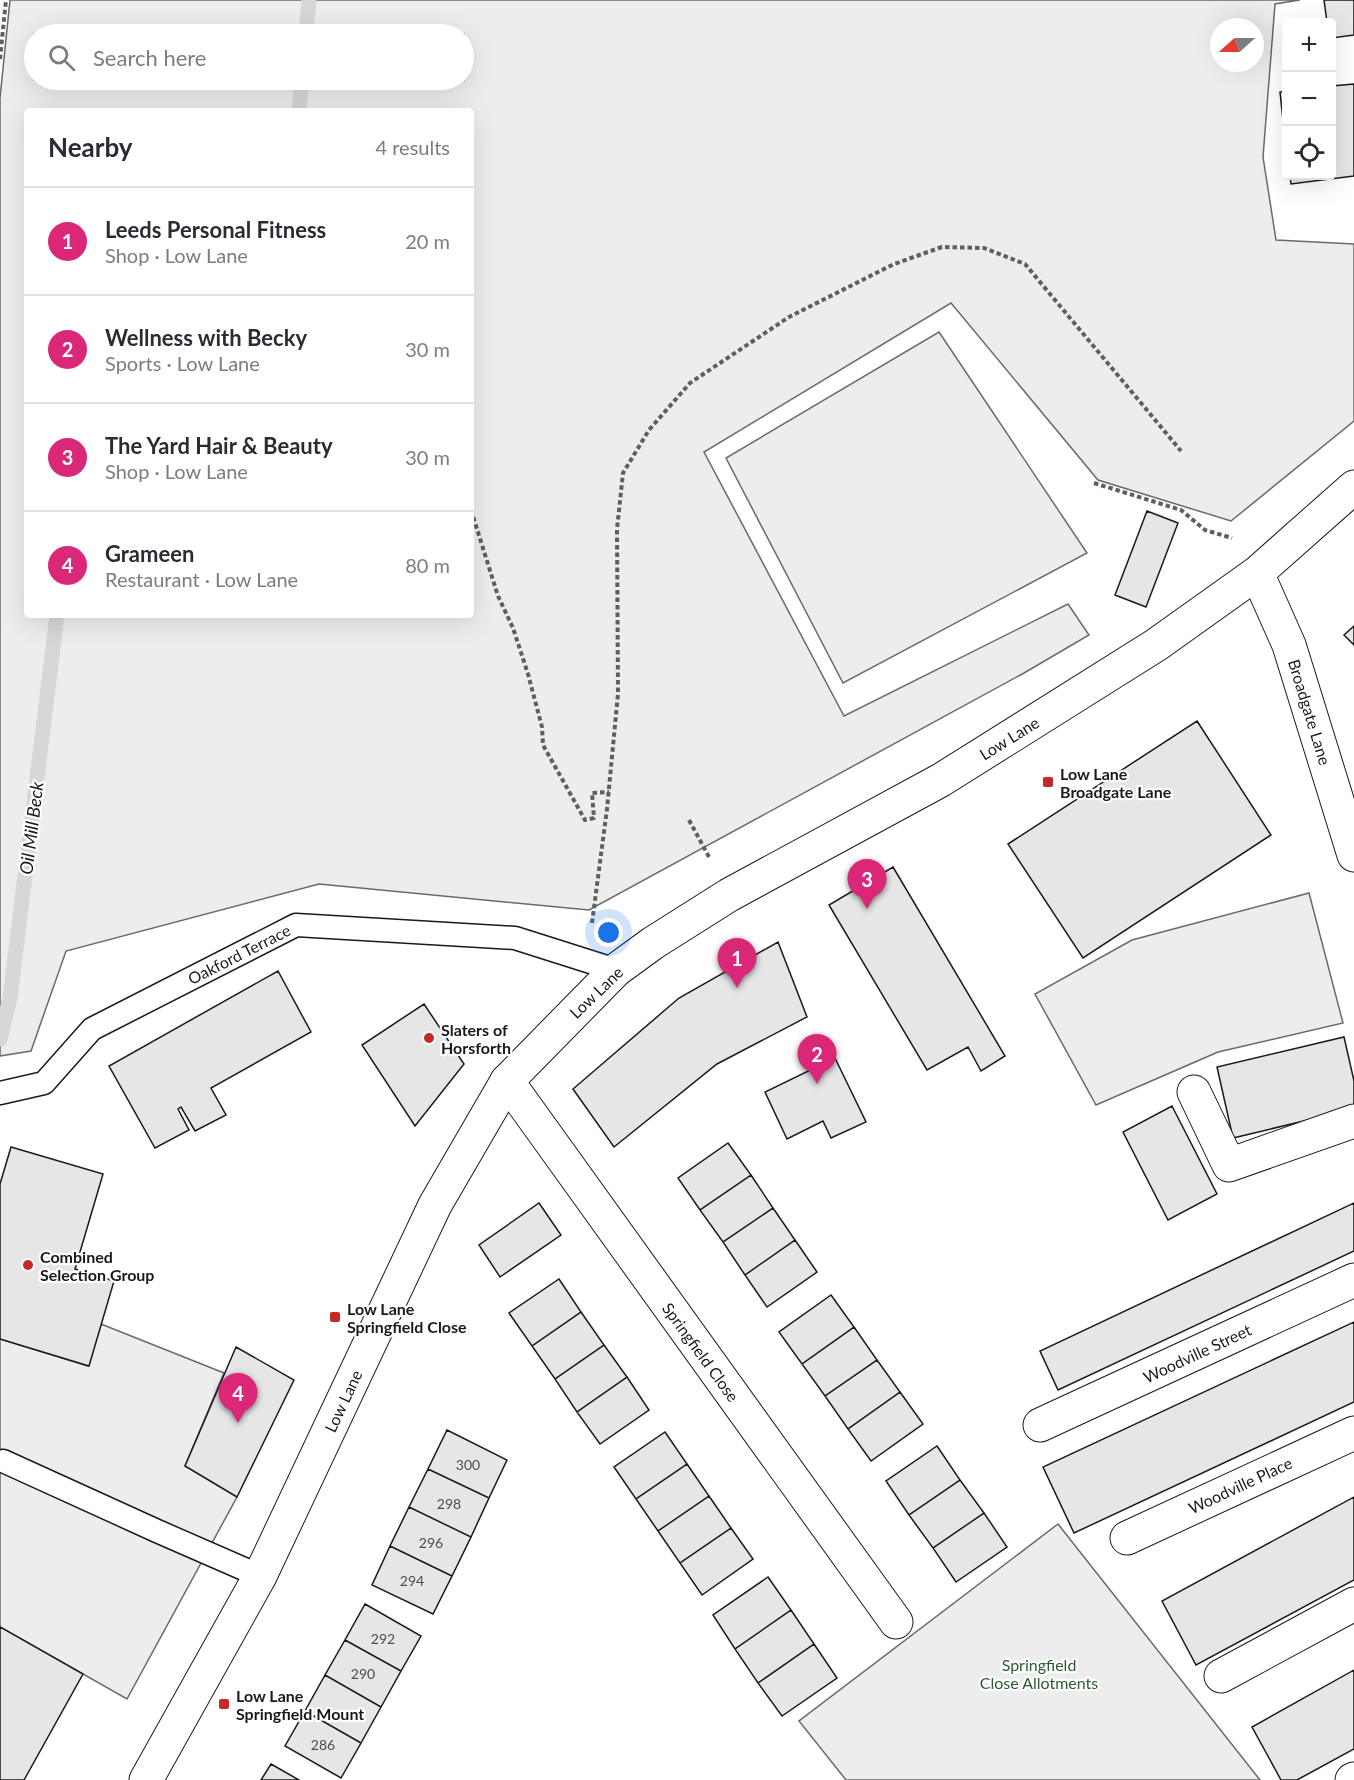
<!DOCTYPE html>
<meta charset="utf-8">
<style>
:root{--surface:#fff;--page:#f7f7f7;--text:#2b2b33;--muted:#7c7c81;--line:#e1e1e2;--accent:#db2777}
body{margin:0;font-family:Lato,sans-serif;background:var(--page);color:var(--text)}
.controls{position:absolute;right:18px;top:18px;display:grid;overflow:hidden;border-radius:6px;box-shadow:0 6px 24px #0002}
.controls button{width:54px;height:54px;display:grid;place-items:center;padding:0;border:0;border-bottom:2px solid var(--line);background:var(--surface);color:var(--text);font:30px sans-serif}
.compass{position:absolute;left:1210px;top:18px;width:54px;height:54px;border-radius:50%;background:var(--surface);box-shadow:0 6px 24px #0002;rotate:249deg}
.you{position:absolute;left:609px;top:933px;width:21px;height:21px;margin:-15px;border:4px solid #fff;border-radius:50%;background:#1a73e8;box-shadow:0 0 0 9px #1a73e833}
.badge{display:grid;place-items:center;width:39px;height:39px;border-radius:50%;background:var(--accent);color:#fff;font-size:20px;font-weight:700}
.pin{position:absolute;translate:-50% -50px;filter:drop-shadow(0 2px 3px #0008)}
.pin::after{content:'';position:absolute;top:32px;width:21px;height:18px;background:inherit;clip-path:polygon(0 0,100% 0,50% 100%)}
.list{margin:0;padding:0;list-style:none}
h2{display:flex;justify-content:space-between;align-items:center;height:78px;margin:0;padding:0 24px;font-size:26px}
h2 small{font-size:20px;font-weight:400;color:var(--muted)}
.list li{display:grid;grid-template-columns:39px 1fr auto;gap:18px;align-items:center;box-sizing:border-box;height:108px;padding:0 24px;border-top:2px solid var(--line)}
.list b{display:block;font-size:22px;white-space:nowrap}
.list p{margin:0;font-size:20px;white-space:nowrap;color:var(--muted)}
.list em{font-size:20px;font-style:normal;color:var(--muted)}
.icon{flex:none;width:33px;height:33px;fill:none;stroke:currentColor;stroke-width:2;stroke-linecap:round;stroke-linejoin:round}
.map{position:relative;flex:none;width:1354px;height:1780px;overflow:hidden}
.search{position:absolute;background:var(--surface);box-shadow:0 6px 24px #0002;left:24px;top:24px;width:450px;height:66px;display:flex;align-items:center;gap:15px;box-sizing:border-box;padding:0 21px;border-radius:33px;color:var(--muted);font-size:22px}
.panel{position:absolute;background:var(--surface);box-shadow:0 6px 24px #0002;left:24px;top:108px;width:450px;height:510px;border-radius:6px}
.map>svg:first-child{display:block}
.built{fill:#ededed;stroke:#6a6a6a;stroke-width:1.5;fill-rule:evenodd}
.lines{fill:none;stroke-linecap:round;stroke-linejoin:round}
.stream{stroke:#d7d7d7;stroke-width:15}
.building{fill:#e6e6e6;stroke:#1a1a1a;stroke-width:1.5}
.service-casing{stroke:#1a1a1a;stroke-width:25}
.minor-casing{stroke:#1a1a1a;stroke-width:35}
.tertiary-casing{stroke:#1a1a1a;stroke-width:35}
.path{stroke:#5f5f5f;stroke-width:4;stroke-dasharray:4.5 3;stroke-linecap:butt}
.service{stroke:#fff;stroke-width:22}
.minor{stroke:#fff;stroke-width:33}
.tertiary{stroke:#fff;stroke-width:33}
.poi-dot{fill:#c62828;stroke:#fff;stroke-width:2}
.labels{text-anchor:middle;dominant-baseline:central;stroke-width:4.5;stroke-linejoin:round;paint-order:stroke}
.number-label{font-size:14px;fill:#4d4d4d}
.street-label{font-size:16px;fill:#1a1a1a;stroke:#fff}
.poi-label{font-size:16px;font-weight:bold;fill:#1a1a1a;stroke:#fff;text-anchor:start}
.park-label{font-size:16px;fill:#2b5a34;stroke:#fff}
.water-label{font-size:18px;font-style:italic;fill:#1a1a1a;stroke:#fff}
</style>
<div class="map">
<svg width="1354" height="1780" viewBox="0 0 1354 1780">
<rect width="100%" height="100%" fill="#fff"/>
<path class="built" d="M10,0H1300L1275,4L1263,157L1276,240L1354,244V421L1231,521L1098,480L951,303L704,452L844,716L1068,604L1089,635L1024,673L589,910L319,884L66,951L31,1051L0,1056V98ZM1219,27H1255V63H1219ZM34,34H464V80H34ZM27,111H471V615H27Z
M939,332L1087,553L843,683L726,458Z
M1309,893L1343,1023L1218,1052L1096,1105L1035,994L1132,940Z
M101,1324L224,1373L185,1466L237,1497L127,1699L0,1627V1339L88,1366Z
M1058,1524L1260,1780H846L799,1721Z"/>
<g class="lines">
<path class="stream" d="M306,34L309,0
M299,111L302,80
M0,1039L10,998L57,615"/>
</g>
<path class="building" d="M1324,0H1354V35L1332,38V22H1327Z
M1354,84V176L1291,184L1290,176H1332V86Z
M1286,91V148L1280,92Z
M1147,511L1178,523L1146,607L1115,595Z
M1354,626V645L1344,635Z
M1197,721L1271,835L1083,958L1008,844Z
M893,867L1005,1056L981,1071L968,1047L927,1070L829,905Z
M778,942L807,1017L717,1064L614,1147L573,1089L679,998Z
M278,971L311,1032L211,1088L226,1115L195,1131L181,1107L178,1109L189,1130L155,1148L109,1066Z
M424,1004L464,1064L415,1126L362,1045Z
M1344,1037L1354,1081V1109L1233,1138L1217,1067Z
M835,1058L866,1122L831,1138L823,1121L787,1139L765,1092Z
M1172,1106L1217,1194L1168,1220L1123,1132Z
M728,1143L751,1175L700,1210L678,1178Z
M11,1147L103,1174L75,1269L114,1281L89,1366L0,1339V1184Z
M751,1175L773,1208L723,1242L700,1210Z
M539,1203L561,1235L500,1277L479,1245Z
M1354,1203V1251L1058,1390L1040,1351Z
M773,1208L795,1240L745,1275L723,1242Z
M795,1240L817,1272L767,1307L745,1275Z
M559,1279L581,1312L532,1346L509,1313Z
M831,1295L854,1327L802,1364L779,1332Z
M581,1312L604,1345L555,1379L532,1346Z
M1354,1322V1402L1074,1533L1043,1467Z
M854,1327L877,1360L825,1396L802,1364Z
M604,1345L627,1377L577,1412L555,1379Z
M236,1347L294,1380L237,1497L185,1466Z
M877,1360L900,1392L848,1429L825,1396Z
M627,1377L649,1410L600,1444L577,1412Z
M900,1392L923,1424L871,1461L848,1429Z
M447,1430L507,1460L489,1498L428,1469Z
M665,1432L687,1464L636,1499L614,1467Z
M937,1446L960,1480L909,1515L886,1481Z
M687,1464L709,1496L658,1531L636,1499Z
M428,1469L489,1498L471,1537L409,1507Z
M960,1480L984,1513L933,1548L909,1515Z
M709,1496L731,1528L680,1563L658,1531Z
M1354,1497V1580L1196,1665L1162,1601Z
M409,1507L471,1537L452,1576L390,1546Z
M984,1513L1007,1547L956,1582L933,1548Z
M731,1528L753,1559L702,1595L680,1563Z
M390,1546L452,1576L433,1614L372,1585Z
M768,1577L791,1610L735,1649L713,1615Z
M365,1604L421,1636L401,1671L345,1640Z
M791,1610L814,1644L758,1683L735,1649Z
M0,1627L83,1674L24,1780H0Z
M345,1640L401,1671L381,1707L325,1675Z
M814,1644L837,1678L782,1716L758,1683Z
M1354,1670V1749L1297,1780H1281L1252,1727Z
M325,1675L381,1707L361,1743L305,1711Z
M305,1711L361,1743L341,1778L285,1746Z
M271,1764L299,1780H261Z"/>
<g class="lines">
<defs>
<path id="service" d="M0,1093L44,1083L92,1029L296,925L515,938L616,970
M3,1461L157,1531L260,1576"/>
<path id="minor" d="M507,1081L896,1622
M1194,1092L1229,1165L1354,1121
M1040,1425L1354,1280
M1127,1538L1354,1433
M1221,1676L1354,1604
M1352,1780L1354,1779"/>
<path id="tertiary" d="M1257,573L1289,645L1354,855
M146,1780L260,1576L435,1205L507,1081L616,970L653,943L729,895L941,780L1156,645L1257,573L1354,487"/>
</defs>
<use href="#service" class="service-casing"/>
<use href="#minor" class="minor-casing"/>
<use href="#tertiary" class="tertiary-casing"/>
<path class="path" d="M0,59L6,0
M1094,483L1181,510L1205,530L1232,538
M471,510L498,596L513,628L528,674L542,727L543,745L585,820L594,818L592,793L609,792
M689,820L709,857
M592,923L607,809L618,694L617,529L623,473L649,430L690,383L789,317L894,264L942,247L984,248L1025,264L1181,451"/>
<use href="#service" class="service"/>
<use href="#minor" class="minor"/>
<use href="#tertiary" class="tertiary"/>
</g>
<g class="poi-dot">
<rect x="1042" y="776" width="12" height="12" rx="3"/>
<circle cx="429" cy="1038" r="6"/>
<circle cx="28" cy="1265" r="6"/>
<rect x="329" y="1311" width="12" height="12" rx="3"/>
<rect x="218" y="1698" width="12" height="12" rx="3"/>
</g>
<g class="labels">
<g class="number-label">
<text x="468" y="1464">300</text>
<text x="449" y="1503">298</text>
<text x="431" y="1542">296</text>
<text x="412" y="1580">294</text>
<text x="383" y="1638">292</text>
<text x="363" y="1673">290</text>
<text x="323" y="1744">286</text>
</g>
<g class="street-label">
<text transform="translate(1310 712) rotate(73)">Broadgate Lane</text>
<text transform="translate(1009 738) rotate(-32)">Low Lane</text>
<text transform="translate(239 954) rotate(-27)">Oakford Terrace</text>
<text transform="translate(596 992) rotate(-44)">Low Lane</text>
<text transform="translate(701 1352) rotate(54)">Springfield Close</text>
<text transform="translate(1197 1353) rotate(-25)">Woodville Street</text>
<text transform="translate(343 1401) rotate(-65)">Low Lane</text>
<text transform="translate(1240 1485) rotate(-25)">Woodville Place</text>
</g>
<g class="poi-label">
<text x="1060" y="773">Low Lane<tspan x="1060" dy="18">Broadgate Lane</tspan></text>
<text x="441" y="1029">Slaters of<tspan x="441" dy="18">Horsforth</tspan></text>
<text x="40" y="1256">Combined<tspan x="40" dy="18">Selection Group</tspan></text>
<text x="347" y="1308">Low Lane<tspan x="347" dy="18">Springfield Close</tspan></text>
<text x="236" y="1695">Low Lane<tspan x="236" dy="18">Springfield Mount</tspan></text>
</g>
<g class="park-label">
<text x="1039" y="1664">Springfield<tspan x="1039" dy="18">Close Allotments</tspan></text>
</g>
<g class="water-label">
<text transform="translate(31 828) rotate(-83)">Oil Mill Beck</text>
</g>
</g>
</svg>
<div class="controls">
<button>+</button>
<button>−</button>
<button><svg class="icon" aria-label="locate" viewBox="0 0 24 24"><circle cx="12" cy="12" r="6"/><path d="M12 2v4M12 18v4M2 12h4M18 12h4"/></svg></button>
</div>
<svg class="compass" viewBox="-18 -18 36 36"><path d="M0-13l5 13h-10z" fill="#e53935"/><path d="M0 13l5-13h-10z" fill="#7c7c81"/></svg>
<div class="you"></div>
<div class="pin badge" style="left:737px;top:988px">1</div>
<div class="pin badge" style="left:817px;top:1084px">2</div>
<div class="pin badge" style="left:867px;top:909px">3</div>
<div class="pin badge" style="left:238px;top:1423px">4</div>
<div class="search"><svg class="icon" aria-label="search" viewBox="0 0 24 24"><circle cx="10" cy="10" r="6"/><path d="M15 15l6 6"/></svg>Search here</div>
<section class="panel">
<h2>Nearby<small>4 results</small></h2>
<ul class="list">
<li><span class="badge">1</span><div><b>Leeds Personal Fitness</b><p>Shop · Low Lane</p></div><em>20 m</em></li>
<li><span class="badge">2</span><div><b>Wellness with Becky</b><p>Sports · Low Lane</p></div><em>30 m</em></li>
<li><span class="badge">3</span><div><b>The Yard Hair &amp; Beauty</b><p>Shop · Low Lane</p></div><em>30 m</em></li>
<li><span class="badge">4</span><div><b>Grameen</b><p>Restaurant · Low Lane</p></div><em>80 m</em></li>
</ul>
</section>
</div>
